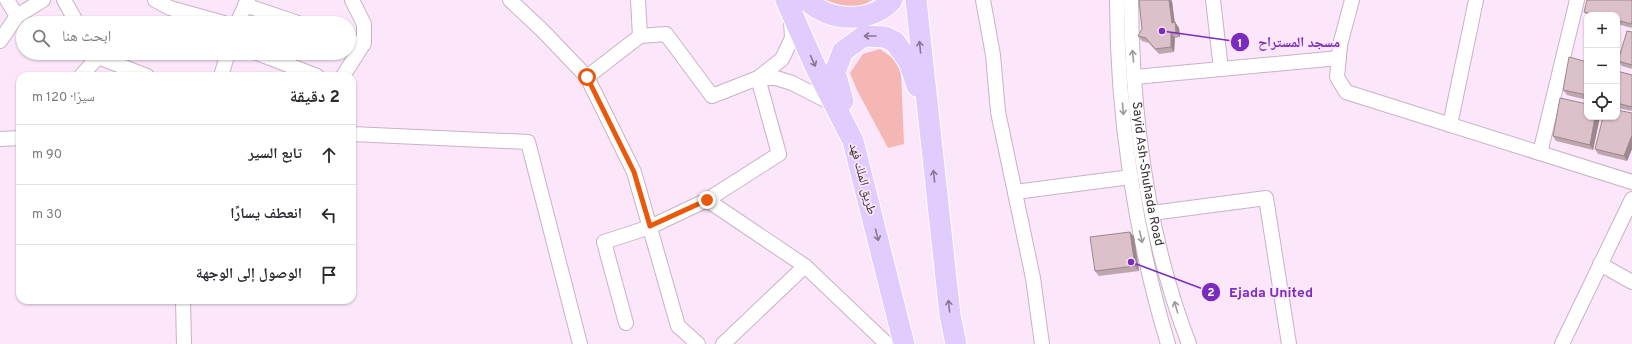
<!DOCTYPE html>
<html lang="ar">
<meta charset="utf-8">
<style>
:root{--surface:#fff;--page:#f7f7f7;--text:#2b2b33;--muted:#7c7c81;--line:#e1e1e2}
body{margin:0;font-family:Overpass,"Noto Naskh Arabic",sans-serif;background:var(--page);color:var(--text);direction:rtl}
.controls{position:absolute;right:12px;top:12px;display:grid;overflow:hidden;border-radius:8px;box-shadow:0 1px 3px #0004}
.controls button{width:36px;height:36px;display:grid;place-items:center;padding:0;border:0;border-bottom:1px solid var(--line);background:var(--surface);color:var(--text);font:20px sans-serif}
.stop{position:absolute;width:12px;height:12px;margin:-9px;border:3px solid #ea580c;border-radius:50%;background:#fff}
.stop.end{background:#ea580c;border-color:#fff;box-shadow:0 1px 4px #0008}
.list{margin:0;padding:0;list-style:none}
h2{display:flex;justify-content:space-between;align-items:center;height:52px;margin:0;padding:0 16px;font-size:17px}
h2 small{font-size:13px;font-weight:400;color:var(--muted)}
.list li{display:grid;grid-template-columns:26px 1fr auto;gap:12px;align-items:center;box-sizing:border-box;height:60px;padding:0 16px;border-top:1px solid var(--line)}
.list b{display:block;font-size:15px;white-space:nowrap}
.list em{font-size:13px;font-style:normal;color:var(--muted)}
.icon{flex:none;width:22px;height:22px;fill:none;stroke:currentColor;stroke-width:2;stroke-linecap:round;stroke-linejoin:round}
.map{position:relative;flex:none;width:1632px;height:344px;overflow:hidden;direction:ltr}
.search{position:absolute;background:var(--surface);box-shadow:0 1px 3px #0004;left:16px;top:16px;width:340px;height:44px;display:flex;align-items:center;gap:10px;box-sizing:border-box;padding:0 14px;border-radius:22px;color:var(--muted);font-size:15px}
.panel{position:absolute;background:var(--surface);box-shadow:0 1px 3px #0004;left:16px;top:72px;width:340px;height:232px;border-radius:12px;direction:rtl}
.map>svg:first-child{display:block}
.green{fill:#f4b7b4}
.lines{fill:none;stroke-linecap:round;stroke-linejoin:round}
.minor-casing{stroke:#c8b3c5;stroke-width:16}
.primary-casing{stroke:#fff;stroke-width:23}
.minor{stroke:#fff;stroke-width:14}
.primary{stroke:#e2ccfe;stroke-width:21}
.wall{fill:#bea6ae}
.shaded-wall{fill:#9b878d}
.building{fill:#ddc1ca;stroke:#9b878d}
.oneway{stroke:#867792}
.oneway2{stroke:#9c989c}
.route{stroke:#ea580c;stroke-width:5}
.labels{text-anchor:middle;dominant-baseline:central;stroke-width:3.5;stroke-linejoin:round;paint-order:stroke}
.street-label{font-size:13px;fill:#3a3139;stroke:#fce6f9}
.leader{fill:none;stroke:#7b2cbf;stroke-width:1.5}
.callout-dot{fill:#7b2cbf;stroke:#fce6f9;stroke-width:1.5}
.mark-label{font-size:12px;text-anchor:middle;font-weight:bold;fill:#fff}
.callout-label{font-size:14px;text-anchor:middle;font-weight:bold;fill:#7b2cbf;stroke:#fce6f9;stroke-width:3.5;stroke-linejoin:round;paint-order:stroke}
</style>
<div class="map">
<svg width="1632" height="344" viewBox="0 0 1632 344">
<rect width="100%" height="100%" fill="#fce6f9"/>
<path class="green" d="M823,0H872C859,10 836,10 823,0Z
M880,49L894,59L901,72L904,144L888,148L857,90L850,73L863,54Z"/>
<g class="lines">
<defs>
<g id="minor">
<path d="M7,0L17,16"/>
<path d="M64,0L77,23"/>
<path d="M155,0L170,8L224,23"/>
<path d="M510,0L543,31L587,77L634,172L678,326L698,344"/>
<path d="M983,0L993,55L998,112L1033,278L1042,344"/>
<path d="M1117,0C1117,114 1135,235 1168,344"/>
<path id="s1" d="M1131,0C1132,116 1147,235 1189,344"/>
<path d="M1213,0L1221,69"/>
<path d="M1352,0L1340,45L1337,77L1346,92L1632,182"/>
<path d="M245,5L298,23"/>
<path d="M237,23L248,0"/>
<path d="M640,36L666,34L712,96L758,78L782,59L792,38L791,21"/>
<path d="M0,41L17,16L43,0"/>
<path d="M349,41L363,45"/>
<path d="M95,53L98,57L147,76"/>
<path d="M257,53L317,76"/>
<path d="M81,76L98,57"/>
<path d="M221,76L228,53"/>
<path d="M343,76L364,43V24L352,0"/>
<path d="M587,77L640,36L638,0"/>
<path d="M1135,77L1339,58"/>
<path d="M758,78H776L792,83L835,105"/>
<path d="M1450,125L1476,0"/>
<path d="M352,134L528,142L580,344"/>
<path d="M0,139L20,138"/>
<path d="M1540,153L1577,0"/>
<path d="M1015,192L1131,177"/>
<path d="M707,200L805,266L887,344"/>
<path d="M1152,213L1266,198L1289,344"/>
<path d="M1600,264L1632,282"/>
<path d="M183,300L184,344"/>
<path d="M626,323L604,242L650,227L707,200L779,154L758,78"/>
<path d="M723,344L805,266"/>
<path d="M1562,344L1632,199"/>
</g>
<path id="primary" d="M786,0L816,68L853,141L904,344
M807,0C828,22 872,24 892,0
M916,0L950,315L956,344
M843,101L835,72L843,51L864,36L885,37L895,42L909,62L917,86"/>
</defs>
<use href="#minor" class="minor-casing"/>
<use href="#primary" class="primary-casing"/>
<use href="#minor" class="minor"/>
<use href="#primary" class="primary"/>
</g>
<path class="wall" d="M1632,0V28L1617,24V15H1587L1584,12Z
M1172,1L1175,22L1179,28L1180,37L1175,38L1174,52L1159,54L1149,43L1142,41L1138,36Z
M1632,32V69L1622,66L1618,61Z
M1587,62V100L1567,95L1563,90Z
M1617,71L1632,75V111L1617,108Z
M1632,113V149L1627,161L1598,154L1595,149Z
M1587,117H1600L1593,150L1556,141L1553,136Z
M1130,232L1134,237L1139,271L1099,276L1095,271Z"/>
<path class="shaded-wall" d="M1169,0H1171L1172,1L1175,28L1172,23Z
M1175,22L1179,28L1180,37L1176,32Z
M1171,33L1175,38L1174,52L1171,47Z
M1595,117H1600L1593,150L1590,145Z
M1632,135V149L1627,161L1624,156Z
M1130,232L1134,237L1139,271L1135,266Z"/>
<path class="building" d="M1139,0H1169L1172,23L1175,22L1176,32L1171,33V47L1155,49L1146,38L1138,36L1142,29Z
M1587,0H1632V21L1631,24L1617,20V15H1597L1584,12Z
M1627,31L1632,32V65L1618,61Z
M1569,57L1587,62V95L1563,90Z
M1617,71L1632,75V107L1617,103Z
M1560,98L1587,104V117H1595L1590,145L1553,136Z
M1617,110L1632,113V135L1624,156L1595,149L1603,117H1617Z
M1130,232L1135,266L1095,271L1090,237Z"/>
<defs><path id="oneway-shaft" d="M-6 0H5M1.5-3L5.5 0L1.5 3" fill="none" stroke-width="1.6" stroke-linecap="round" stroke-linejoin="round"/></defs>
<g class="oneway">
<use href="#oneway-shaft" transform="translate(870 36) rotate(-180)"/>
<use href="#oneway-shaft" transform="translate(920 47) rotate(-96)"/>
<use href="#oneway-shaft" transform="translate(813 61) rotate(66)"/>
<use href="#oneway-shaft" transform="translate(934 176) rotate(-96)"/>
<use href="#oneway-shaft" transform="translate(877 235) rotate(76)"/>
<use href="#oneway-shaft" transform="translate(949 306) rotate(-96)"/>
</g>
<g class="oneway2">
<use href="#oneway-shaft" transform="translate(1133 56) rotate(-95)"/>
<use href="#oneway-shaft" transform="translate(1123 109) rotate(85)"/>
<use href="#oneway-shaft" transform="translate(1141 237) rotate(77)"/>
<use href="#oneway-shaft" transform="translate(1176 307) rotate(-106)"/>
</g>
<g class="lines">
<path class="route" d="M587,77L634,172L650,226L707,200"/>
</g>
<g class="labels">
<g class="street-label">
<text stroke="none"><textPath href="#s1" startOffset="175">Sayid Ash-Shuhada Road</textPath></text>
<text transform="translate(862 179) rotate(75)">طريق الملك فهد</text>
</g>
</g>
<path class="leader" d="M1162 31L1240 42M1131 262L1211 292"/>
<g class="callout-dot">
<circle cx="1162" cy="31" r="4"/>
<circle cx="1131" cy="262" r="4"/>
<circle cx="1240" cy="42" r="10"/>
<circle cx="1211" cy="292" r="10"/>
</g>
<g class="mark-label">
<text x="1240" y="47">1</text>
<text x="1211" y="296">2</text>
</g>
<g class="callout-label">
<text x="1299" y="47">مسجد المستراح</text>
<text x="1271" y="297">Ejada United</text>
</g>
</svg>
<div class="controls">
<button>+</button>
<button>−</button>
<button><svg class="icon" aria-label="locate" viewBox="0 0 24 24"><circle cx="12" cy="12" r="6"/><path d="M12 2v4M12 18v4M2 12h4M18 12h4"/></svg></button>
</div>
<div class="stop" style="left:587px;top:77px"></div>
<div class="stop end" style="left:707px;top:200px"></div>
<div class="search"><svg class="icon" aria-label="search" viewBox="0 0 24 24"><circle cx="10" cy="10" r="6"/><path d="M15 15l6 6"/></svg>ابحث هنا</div>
<section class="panel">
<h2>2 دقيقة<small>سيرًا · 120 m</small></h2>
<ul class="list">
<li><svg class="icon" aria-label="ahead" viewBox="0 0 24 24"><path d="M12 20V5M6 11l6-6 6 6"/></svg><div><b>تابع السير</b></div><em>90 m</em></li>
<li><svg class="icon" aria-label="left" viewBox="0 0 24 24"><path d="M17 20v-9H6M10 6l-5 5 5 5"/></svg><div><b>انعطف يسارًا</b></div><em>30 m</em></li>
<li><svg class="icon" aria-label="arrive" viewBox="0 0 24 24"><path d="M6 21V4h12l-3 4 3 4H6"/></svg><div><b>الوصول إلى الوجهة</b></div></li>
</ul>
</section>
</div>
